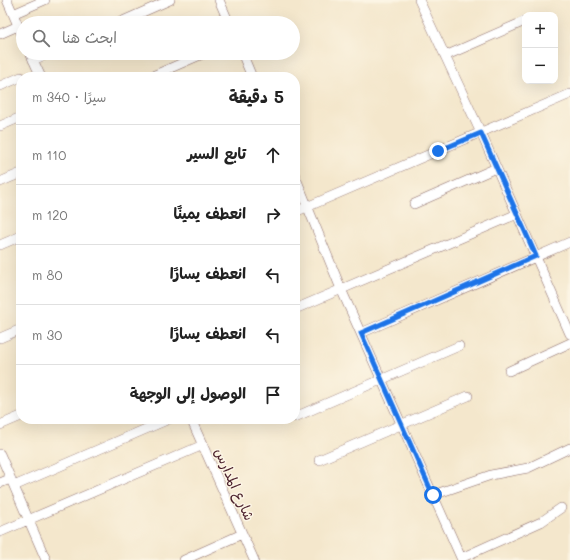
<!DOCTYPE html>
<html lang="ar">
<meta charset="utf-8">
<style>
:root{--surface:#fff;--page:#f2f2f2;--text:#222;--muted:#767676;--line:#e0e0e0}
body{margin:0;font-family:Mali,"Playpen Sans Arabic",sans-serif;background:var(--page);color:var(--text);direction:rtl}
.controls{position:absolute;right:12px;top:12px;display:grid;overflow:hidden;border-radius:8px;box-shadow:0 4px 16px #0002}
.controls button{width:36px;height:36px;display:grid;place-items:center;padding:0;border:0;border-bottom:1px solid var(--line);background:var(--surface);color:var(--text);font:20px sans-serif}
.stop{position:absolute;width:12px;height:12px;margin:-9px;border:3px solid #1a73e8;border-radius:50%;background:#fff}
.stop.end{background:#1a73e8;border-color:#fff;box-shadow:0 1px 4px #0008}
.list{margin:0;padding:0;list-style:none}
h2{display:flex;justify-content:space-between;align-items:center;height:52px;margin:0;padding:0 16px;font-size:17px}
h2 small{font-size:13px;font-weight:400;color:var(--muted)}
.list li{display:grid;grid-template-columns:26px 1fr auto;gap:12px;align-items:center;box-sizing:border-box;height:60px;padding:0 16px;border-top:1px solid var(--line)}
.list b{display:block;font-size:15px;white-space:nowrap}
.list em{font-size:13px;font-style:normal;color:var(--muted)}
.icon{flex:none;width:22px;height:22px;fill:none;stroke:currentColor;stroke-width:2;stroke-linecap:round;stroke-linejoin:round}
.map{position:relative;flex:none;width:570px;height:560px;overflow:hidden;direction:ltr}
.search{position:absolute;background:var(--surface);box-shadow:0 4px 16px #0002;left:16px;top:16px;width:284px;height:44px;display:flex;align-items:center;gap:10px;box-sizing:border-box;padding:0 14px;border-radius:22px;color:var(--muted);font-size:15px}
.panel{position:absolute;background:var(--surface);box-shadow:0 4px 16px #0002;left:16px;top:72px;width:284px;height:352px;border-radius:16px;direction:rtl}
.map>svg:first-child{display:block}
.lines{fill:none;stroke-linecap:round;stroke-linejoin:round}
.minor-casing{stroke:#866563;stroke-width:10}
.minor{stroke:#fff;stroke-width:9}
.route{stroke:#1a73e8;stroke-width:5}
.labels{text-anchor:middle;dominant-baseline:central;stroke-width:3;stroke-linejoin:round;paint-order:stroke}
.street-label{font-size:14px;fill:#4a1f2b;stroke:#fcf5e5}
</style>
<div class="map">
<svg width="570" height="560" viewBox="0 0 570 560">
<rect width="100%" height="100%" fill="#fcf5e5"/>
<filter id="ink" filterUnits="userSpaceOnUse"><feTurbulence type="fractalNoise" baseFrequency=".025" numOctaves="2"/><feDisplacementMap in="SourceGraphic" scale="8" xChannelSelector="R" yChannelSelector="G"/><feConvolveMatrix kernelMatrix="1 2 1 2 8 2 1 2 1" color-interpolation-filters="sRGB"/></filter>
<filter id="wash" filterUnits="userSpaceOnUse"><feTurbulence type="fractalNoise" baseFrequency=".012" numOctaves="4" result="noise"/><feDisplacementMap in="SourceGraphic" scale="16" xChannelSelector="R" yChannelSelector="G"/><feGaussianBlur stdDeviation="0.9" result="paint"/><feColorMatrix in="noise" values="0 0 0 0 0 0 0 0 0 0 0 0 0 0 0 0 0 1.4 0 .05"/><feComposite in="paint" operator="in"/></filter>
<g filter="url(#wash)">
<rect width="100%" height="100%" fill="#f4e7cc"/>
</g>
<g filter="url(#ink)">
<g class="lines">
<defs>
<path id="minor" d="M7,0L23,37
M219,0L229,23
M419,0L481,133L570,334
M13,14L45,0
M118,23L170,0
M0,34L18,26
M30,53L41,77
M242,53L252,77
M445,56L525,21
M33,60L50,53
M150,77L205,53
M0,86L21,77
M0,126L21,117
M295,176L341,289L462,560
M0,182L21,173
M414,204L496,168
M295,212L570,94
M0,245L21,236
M295,309L517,214
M361,333L570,242
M0,338L21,329
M509,371L570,343
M295,417L459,346
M191,419L254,560
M0,425L21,416
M0,454L46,560
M319,460L468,396
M0,483L10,479
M14,486L169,419
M433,495L491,475L528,468L570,448
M0,532L203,445
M461,558L541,522L561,508
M184,560L242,534"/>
</defs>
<use href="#minor" class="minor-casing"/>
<use href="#minor" class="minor"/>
</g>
</g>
<g class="lines" filter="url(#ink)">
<path class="route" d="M433,495L361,333L536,256L481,133L438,151"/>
</g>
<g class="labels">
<g class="street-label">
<text transform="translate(235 484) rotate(66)">شارع المدارس</text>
</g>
</g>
</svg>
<div class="controls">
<button>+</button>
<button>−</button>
</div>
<div class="stop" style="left:433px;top:495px"></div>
<div class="stop end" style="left:438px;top:151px"></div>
<div class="search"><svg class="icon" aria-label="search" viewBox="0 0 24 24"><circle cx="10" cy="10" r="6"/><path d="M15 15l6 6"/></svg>ابحث هنا</div>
<section class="panel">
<h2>5 دقيقة<small>سيرًا · 340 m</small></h2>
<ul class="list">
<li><svg class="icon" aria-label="ahead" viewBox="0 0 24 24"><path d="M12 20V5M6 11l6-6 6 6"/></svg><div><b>تابع السير</b></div><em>110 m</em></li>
<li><svg class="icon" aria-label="right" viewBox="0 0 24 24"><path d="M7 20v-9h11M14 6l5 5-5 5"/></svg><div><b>انعطف يمينًا</b></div><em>120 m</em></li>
<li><svg class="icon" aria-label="left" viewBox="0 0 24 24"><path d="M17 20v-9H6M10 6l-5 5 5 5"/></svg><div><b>انعطف يسارًا</b></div><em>80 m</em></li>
<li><svg class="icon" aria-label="left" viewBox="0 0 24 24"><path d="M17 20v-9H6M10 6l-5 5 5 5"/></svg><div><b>انعطف يسارًا</b></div><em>30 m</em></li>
<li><svg class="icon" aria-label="arrive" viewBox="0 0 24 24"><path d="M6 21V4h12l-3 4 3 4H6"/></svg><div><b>الوصول إلى الوجهة</b></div></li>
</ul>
</section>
</div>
